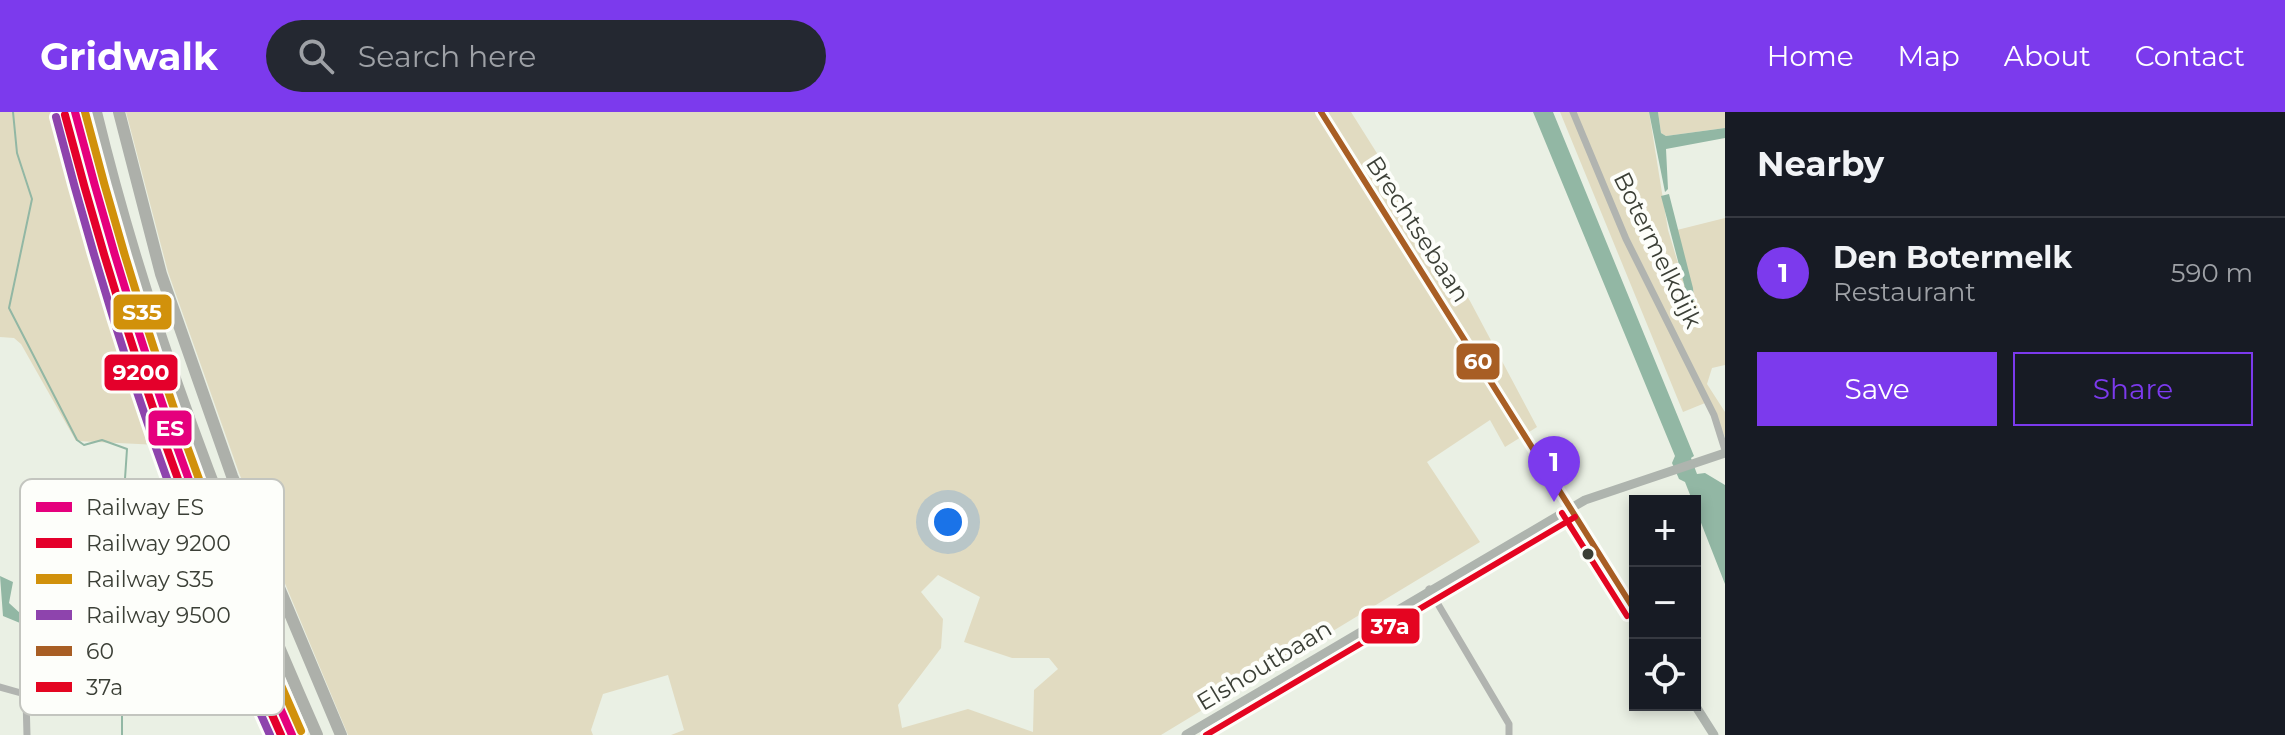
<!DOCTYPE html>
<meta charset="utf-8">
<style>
:root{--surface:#171b24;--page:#242831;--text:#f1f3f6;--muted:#9ea1a6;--line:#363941;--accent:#7c3aed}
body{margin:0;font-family:Montserrat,sans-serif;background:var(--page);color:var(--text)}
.controls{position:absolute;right:24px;bottom:24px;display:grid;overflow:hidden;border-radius:0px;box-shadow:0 4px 12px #0003}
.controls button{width:72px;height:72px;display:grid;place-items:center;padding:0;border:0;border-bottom:2px solid var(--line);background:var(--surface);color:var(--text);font:40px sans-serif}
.you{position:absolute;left:948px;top:410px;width:28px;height:28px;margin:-20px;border:6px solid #fff;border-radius:50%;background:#1a73e8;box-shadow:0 0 0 12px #1a73e833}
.badge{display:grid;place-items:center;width:52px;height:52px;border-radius:50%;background:var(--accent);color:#fff;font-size:26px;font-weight:700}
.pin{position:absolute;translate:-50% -66px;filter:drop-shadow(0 2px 4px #0008)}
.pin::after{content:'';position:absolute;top:42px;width:28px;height:24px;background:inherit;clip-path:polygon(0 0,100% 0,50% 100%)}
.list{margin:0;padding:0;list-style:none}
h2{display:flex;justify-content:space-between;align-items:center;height:104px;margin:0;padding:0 32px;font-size:34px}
h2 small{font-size:26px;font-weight:400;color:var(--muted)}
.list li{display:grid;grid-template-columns:52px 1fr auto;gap:24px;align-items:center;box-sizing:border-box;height:112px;padding:0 32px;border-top:2px solid var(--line)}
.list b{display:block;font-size:30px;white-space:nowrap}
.list p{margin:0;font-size:26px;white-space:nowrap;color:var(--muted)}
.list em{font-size:26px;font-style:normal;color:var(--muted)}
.actions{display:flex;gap:16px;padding:24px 32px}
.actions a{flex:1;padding:18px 0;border:2px solid var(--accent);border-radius:0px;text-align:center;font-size:28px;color:var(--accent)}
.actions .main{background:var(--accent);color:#fff}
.icon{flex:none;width:44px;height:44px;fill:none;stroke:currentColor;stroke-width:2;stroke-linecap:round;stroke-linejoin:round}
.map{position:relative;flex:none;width:1725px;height:623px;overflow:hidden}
header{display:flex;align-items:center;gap:48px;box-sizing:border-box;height:112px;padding:0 40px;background:var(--accent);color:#fff}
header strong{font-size:38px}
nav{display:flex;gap:44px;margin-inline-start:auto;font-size:28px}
.search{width:560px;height:72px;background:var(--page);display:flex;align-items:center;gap:20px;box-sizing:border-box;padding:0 28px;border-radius:44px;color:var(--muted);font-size:30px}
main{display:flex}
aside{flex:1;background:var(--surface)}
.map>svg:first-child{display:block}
.green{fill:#e1dbc1;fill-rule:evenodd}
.water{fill:#92b7a4}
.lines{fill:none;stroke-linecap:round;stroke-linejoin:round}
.stream{stroke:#92b7a4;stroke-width:2}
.street{stroke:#b1b4b0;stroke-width:7}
.secondary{stroke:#aeb4ae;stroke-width:9}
.highway{stroke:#adb0aa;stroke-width:12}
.bus-1-casing{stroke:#fdfefa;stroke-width:12}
.bus-2-casing{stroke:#fdfefa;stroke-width:12}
.bus-1{stroke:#a85e24;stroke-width:6}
.bus-2{stroke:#e40521;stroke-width:6}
.rail-1-casing{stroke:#fdfefa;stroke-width:14}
.rail-2-casing{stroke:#fdfefa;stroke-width:14}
.rail-3-casing{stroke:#fdfefa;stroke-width:14}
.rail-4-casing{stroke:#fdfefa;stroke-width:14}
.rail-1{stroke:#e5007d;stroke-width:8}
.rail-2{stroke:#e4002b;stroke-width:8}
.rail-3{stroke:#d1910b;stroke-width:8}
.rail-4{stroke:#8e44ad;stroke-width:8}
.bus-dot{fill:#3b3f36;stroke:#fdfefa;stroke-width:3}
.labels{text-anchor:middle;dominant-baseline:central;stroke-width:8;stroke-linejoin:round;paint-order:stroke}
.street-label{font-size:24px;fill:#3b3f36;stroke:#fdfefa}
.key{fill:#fdfefa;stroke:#c3c5bf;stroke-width:2}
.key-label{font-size:22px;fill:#3b3f36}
.line-badge{stroke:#fdfefa;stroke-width:3}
.badge-label{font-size:22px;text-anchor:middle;font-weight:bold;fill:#fff}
</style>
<header>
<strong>Gridwalk</strong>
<div class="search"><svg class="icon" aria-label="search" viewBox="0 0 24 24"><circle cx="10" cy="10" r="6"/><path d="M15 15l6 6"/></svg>Search here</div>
<nav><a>Home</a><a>Map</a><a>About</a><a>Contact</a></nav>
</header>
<main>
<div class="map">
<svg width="1725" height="623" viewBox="0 0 1725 623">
<rect width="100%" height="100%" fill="#eaf0e4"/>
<path class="green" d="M0,0H60L116,201L159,333L76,329L21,232L14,226L0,225Z
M126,0H1351L1470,189L1537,315L1505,335L1490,308L1427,350L1480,430L1161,623H671L684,618L668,563L603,582L591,618L593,623H348L239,361L168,160ZM938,463L980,485L964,530L1012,546H1049L1058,557L1034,578L1033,620L968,597L902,616L898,593L941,536L943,507L921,480Z
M1560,0H1649L1668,118L1690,191L1694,188L1677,118L1725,106V253L1712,256L1707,272L1725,300V325L1710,289L1683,300Z
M1658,0H1725V16L1666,24L1661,21Z"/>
<path class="water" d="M1533,0H1553L1694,344L1691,346L1697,362L1705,361L1725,373V472L1685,370L1679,367L1672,351L1675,344Z
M1649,0H1658L1661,21L1666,24L1725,16V26L1666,37L1668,77L1665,80Z
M1669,82L1693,176L1694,188L1689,191L1661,84Z
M0,464L13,470L9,491L33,513L65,515L66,518H37L3,504Z"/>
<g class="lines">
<path class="stream" d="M13,0L17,41L32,87L9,196L77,328L84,333L102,328L127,337L122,411L127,425L122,438V623"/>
<path class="street" d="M1573,0L1626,127L1714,303L1725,338
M1429,477L1509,612V623
M0,575L21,581L26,587
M26,587L45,585L59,535
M26,587L27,623"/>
<path class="secondary" d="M1321,0L1635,499
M1695,593L1714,623
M1186,623L1585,388L1725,341"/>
<path class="highway" d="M96,0C148,215 228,421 317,623
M119,0L161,162L232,364L341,623"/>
<defs>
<path id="bus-1" d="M1321,0L1635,499"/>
<path id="bus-2" d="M1562,401L1627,504
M1206,623L1575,405"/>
</defs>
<use href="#bus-1" class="bus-1-casing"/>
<use href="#bus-2" class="bus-2-casing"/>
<use href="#bus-1" class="bus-1"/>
<use href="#bus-2" class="bus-2"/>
<defs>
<path id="rail-1" d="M75,0C131,214 201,421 292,623"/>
<path id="rail-2" d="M65,3C121,216 191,422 281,623"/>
<path id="rail-3" d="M85,0C140,213 211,418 301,619"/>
<path id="rail-4" d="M56,5C111,217 180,423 270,623"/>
</defs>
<use href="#rail-1" class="rail-1-casing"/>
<use href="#rail-2" class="rail-2-casing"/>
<use href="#rail-3" class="rail-3-casing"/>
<use href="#rail-4" class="rail-4-casing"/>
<use href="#rail-1" class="rail-1"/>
<use href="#rail-2" class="rail-2"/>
<use href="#rail-3" class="rail-3"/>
<use href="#rail-4" class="rail-4"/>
</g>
<circle class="bus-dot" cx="1588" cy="442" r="7"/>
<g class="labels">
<g class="street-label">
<text transform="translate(1418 117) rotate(57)">Brechtsebaan</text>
<text transform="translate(1658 138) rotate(64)">Botermelkdijk</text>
<text transform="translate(1264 553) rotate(-31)">Elshoutbaan</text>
</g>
</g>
<rect x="20" y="367" width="264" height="236" rx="12" class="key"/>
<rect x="36" y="390" width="36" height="10" fill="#e5007d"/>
<rect x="36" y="426" width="36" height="10" fill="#e4002b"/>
<rect x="36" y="462" width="36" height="10" fill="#d1910b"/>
<rect x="36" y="498" width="36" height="10" fill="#8e44ad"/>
<rect x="36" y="534" width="36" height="10" fill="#a85e24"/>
<rect x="36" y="570" width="36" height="10" fill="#e40521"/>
<g class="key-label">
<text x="86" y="403">Railway ES</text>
<text x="86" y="439">Railway 9200</text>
<text x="86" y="475">Railway S35</text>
<text x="86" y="511">Railway 9500</text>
<text x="86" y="547">60</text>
<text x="86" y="583">37a</text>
</g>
<g class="line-badge">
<rect x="112" y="181" width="61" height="38" rx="8" fill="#d1910b"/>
<rect x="1455" y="230" width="46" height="39" rx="8" fill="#a85e24"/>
<rect x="103" y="241" width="76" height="39" rx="8" fill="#e4002b"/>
<rect x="147" y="297" width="46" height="38" rx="8" fill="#e5007d"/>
<rect x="1360" y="495" width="61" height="38" rx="8" fill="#e40521"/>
</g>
<g class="badge-label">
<text x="142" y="208">S35</text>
<text x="1478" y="257">60</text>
<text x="141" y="268">9200</text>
<text x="170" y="324">ES</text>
<text x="1390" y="522">37a</text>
</g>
</svg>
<div class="controls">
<button>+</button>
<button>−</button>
<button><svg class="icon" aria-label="locate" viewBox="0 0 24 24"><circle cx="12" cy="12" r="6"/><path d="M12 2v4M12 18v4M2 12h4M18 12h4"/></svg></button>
</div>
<div class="you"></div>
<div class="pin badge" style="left:1554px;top:390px">1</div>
</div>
<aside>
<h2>Nearby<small></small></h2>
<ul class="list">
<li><span class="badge">1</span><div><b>Den Botermelk</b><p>Restaurant</p></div><em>590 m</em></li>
</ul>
<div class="actions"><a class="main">Save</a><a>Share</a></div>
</aside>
</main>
